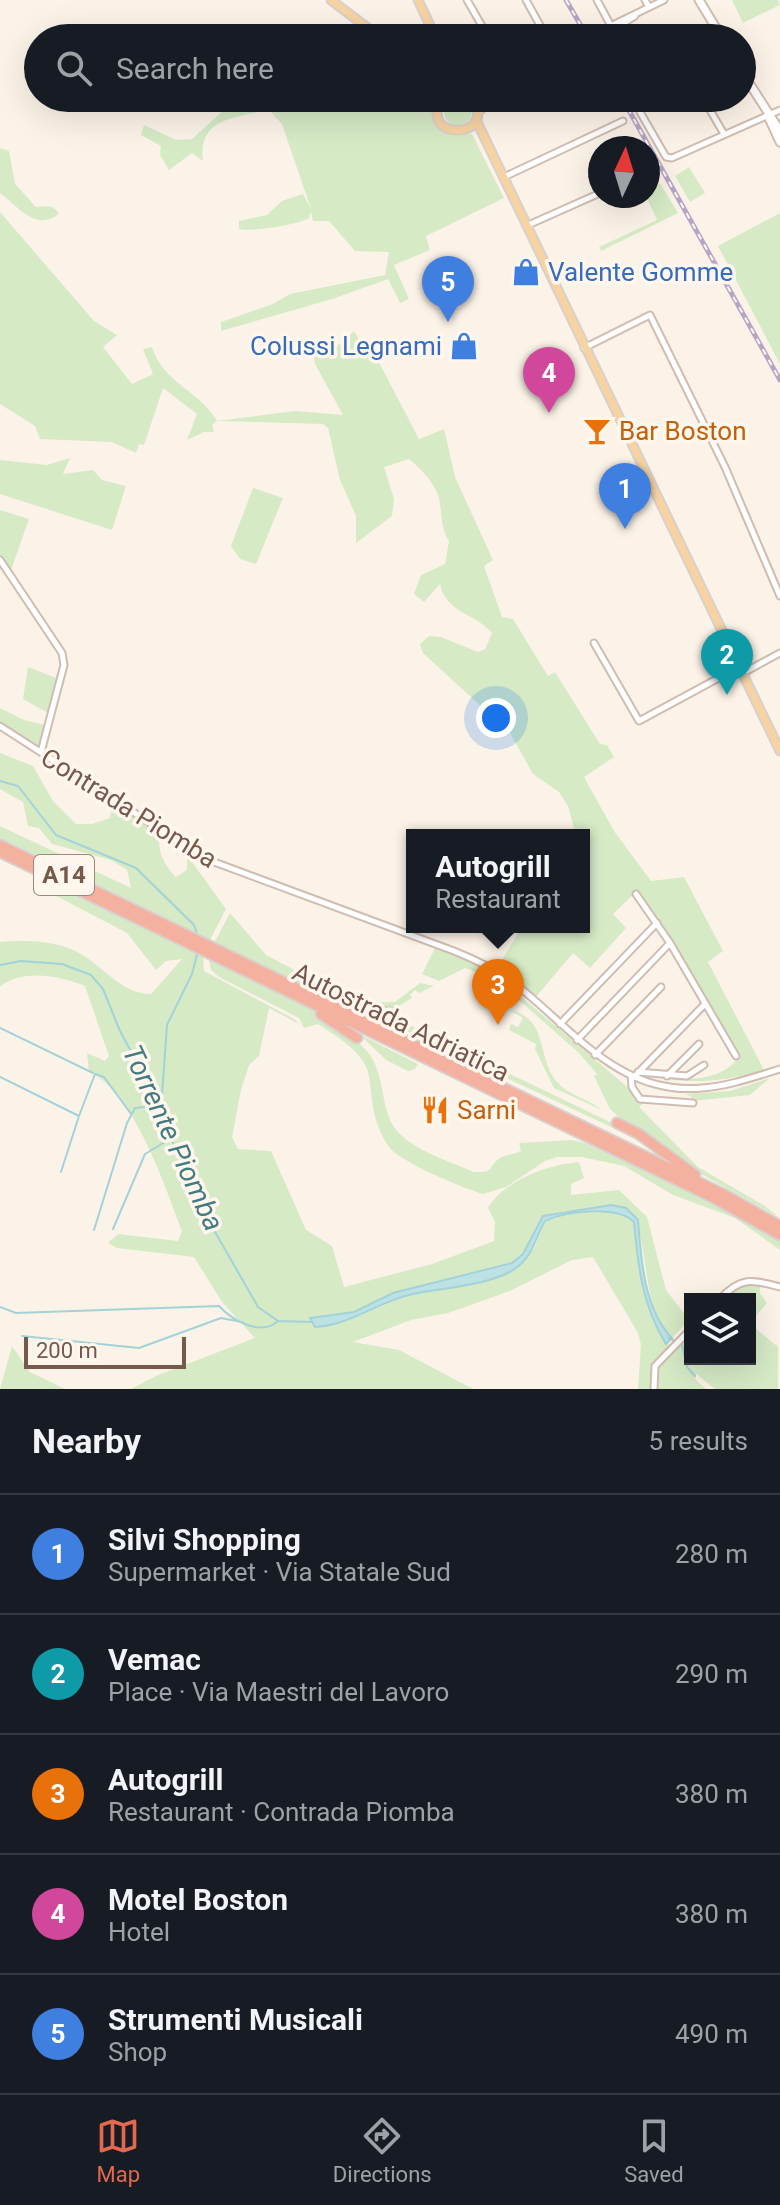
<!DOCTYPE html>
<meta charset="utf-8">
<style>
:root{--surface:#171b24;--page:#20242c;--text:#f1f3f6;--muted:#9ea1a6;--line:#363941;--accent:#e26850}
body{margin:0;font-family:Roboto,sans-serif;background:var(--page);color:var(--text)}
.controls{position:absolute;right:24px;bottom:24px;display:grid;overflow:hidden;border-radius:0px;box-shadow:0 8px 32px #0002}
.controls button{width:72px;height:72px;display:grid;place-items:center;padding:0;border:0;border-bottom:2px solid var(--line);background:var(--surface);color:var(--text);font:40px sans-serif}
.compass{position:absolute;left:588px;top:136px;width:72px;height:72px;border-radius:50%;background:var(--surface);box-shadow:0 8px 32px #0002;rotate:4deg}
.scale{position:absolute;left:24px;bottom:20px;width:162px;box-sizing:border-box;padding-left:8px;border:4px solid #76584c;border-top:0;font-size:22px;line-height:28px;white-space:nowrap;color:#76584c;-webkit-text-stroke:6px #fff7ee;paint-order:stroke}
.you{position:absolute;left:496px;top:718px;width:28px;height:28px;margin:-20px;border:6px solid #fff;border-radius:50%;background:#1a73e8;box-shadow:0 0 0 12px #1a73e833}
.badge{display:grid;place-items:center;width:52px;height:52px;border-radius:50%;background:var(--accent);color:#fff;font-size:26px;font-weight:700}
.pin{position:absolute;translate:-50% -66px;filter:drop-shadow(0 2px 4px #0008)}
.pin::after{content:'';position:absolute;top:42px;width:28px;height:24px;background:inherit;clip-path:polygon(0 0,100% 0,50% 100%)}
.popup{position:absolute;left:406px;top:829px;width:184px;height:104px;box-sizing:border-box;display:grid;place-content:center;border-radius:0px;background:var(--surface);filter:drop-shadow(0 2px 6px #0005);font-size:26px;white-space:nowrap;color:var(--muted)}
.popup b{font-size:30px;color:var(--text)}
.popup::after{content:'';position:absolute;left:50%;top:100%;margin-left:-16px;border:16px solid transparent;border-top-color:var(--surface)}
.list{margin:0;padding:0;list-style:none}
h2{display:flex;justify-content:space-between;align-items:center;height:104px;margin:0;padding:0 32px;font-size:34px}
h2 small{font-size:26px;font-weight:400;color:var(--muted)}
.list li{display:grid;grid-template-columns:52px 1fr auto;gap:24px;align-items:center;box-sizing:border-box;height:120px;padding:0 32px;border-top:2px solid var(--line)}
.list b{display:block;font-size:30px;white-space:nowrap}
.list p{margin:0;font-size:26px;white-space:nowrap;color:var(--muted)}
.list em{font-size:26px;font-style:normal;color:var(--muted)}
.icon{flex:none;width:44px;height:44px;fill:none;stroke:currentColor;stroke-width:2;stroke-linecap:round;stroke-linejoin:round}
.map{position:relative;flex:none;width:780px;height:1389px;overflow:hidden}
.search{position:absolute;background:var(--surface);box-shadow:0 8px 32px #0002;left:24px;right:24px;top:24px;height:88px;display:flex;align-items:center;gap:20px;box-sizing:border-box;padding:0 28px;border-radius:44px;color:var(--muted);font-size:30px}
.sheet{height:704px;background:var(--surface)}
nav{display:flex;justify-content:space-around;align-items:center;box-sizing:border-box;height:112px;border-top:2px solid var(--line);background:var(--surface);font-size:22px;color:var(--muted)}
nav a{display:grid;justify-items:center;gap:4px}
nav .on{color:var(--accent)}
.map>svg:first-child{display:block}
.green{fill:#d6eac6}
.water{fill:#bce2e5;stroke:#a3d2d7;stroke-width:2}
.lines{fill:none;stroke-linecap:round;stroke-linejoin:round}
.stream{stroke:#a3d2d7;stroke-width:2}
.street-casing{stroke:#d0bcb0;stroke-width:9}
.secondary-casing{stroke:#d3bcae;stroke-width:11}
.primary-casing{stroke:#d9d0cd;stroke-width:11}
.highway-casing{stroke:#d9d0cd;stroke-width:13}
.street{stroke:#fff;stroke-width:5}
.secondary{stroke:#fff;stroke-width:7}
.primary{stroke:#f8d3a2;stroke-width:7}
.highway{stroke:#f4b1a0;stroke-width:9}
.rail-casing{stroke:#b5a6c6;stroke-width:5}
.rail{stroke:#fff7ee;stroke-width:2;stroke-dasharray:6;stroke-linecap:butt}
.labels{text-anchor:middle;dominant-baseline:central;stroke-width:7;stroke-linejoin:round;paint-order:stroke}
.shield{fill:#fff7ee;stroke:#9f887d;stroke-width:2}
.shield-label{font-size:24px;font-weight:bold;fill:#76584c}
.shop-label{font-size:26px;fill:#366cbe;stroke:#fff7ee;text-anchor:start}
.food-label{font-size:26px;fill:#c56008;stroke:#fff7ee;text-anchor:start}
.street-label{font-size:26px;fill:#76584c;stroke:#fff7ee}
.water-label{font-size:28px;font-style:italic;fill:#437b81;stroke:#fff7ee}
</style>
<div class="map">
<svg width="780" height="1389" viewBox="0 0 780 1389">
<rect width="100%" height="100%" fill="#fcf3e8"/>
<path class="green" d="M732,0H778L780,5L743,23Z
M444 112a14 14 0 1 1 28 0a14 14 0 1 1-28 0Z
M237,98H417C447,113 430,130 472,134L504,198L426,236L430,250L394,265L409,299L400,303L388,279L332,299L221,331V322L273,304L290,294L385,275L389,252L355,251L329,221H313L311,211L309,218C297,225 252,232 239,229V221L267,215L282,201L303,194L311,209L282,124L268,109C240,119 197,115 203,161L192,153L169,170L160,155L161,146L141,135L144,125L176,140L192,139Z
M0,148L9,151L15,184L36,207C45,206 54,204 59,214C35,232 18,206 0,193Z
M689,167L705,193L690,202L675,176Z
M660,183L678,213L601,251L599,247L657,220L646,196L649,189Z
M0,212L94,321L117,335L103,347L132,384L153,374L143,349L152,347C163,383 200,391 217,421L295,411L343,415L315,364L313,353L340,344L354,331L368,354L372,349L419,439L444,429L455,477L493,560L484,566L502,617L513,619L548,676L555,672L600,744L607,745L614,757L584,777L614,831L651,881L684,877L723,951L708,962L764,1070C719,1083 691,1084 645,1076C674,1080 722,1085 739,1056L673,943L637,891L613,914L626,928L590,968L573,953L535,998L497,968L522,927H584V835H578L581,830L574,828L568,806L559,792L533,774L510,733L423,653L420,644L429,636L441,637L478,652L485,649L492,633C475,613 446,613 440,584L424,602L414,594L421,575L445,564L449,541C439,526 443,511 438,495C433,481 420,468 409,459L384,467L394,499L392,516L356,543V516L340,480L328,428L323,424L217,421L212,425L214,432H204L187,440L197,414L163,388L144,445L139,444L136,453L112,442L40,439L35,426L0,404Z
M780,213V364L718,246Z
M70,458L63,474L93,470L102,480L126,486L112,530L0,494V460L47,465Z
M253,488L283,498L256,564L240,559L231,546Z
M0,510L29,519L10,573L0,558Z
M28,667L59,679L48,713L23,699Z
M0,708L24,720L45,725L40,748L0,722Z
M0,753L33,766L53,801L76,824H92L110,818L112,803L161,834C155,848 165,867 176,877L187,870V855L226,909L210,940L0,838V826L131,888L127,870L111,860L52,844L39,828L28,826L23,802L0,789Z
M60,886L203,953L204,971L294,1019L299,1024L269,1008L259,1056L249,1065L241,1090L232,1137L238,1149L271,1151L306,1230L332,1246L344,1287L432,1264L494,1241L495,1222L488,1208C503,1181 549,1164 579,1162L584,1178L571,1184V1195L619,1190L647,1217L666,1290L689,1320L672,1338C636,1303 654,1236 626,1208L565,1211L543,1216L523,1254L512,1263L393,1293L354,1312L311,1318L346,1321L408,1295L503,1274L534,1248L545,1222C566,1211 616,1205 634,1222C638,1267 644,1304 666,1343L676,1347L690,1334V1359H750V1324L778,1347V1389H715L696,1374L695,1379L706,1389H638L641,1345L638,1333L593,1257L572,1260L510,1291L448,1313L411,1320L353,1342L399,1350L473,1389H131L158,1375L255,1338L222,1302L194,1257L117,1248L108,1243L118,1234L178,1241L182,1231C165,1187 134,1091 89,1072L87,1053L105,1061L109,1056L85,986C61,976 21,968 0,987V942C25,940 59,940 81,954C105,968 122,994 151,994L182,959L166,961L156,970L127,933L45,890Z
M230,913L266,955L358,1003L395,1002L420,983L434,986L419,993L415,990L410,995L412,998L394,1009L355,1008L214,943Z
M435,948L491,971L645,1102L639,1107L698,1167L765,1206L780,1218L692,1169L652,1137L625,1123L610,1109L594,1076L597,1074L579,1053L496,980L465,968L439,981L422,974Z
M208,956C259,980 325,1007 365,1049C384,1069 380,1098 391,1122C404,1148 449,1161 474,1172C497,1173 486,1166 502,1157C506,1155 516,1154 521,1151L519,1143L572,1140L585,1143L746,1218L780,1241V1250L735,1218L673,1195L624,1166L582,1157H557L545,1161L506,1187L483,1194C463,1188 400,1162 389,1147C372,1121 373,1104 369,1076C365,1052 336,1036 318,1024L304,1028L299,1018L219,977L211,970Z
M510,1010C550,1018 536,1062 559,1084C570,1096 589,1099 602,1110L554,1088L535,1049L536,1044L509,1030L511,1024L518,1027L523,1018Z
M370,1014H388L460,1051L484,1055L510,1074L635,1134L639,1140Z
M359,1034L418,1064L415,1069L408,1071L386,1060Z
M770,1078L750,1095L693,1101L691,1096L684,1094L730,1091Z
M753,1283L760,1285V1293L767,1303L750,1323V1299H722L737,1285Z
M12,1346L30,1372L65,1389H0Z"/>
<path class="water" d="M611,1205L626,1208L638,1220C641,1258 644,1310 672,1338L666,1344C642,1305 638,1266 634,1222C617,1205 566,1211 545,1221C535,1238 533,1256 516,1268C491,1286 439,1288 409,1295C376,1303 350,1325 315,1327L310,1318L354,1312L393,1293L512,1263L523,1254L543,1216Z"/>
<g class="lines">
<path class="stream" d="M0,781L18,786L56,835L136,868L194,925L198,937
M0,965L21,961L62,964L91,975L103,989L120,1031L154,1094L191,1190L258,1307L278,1321L312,1322
M0,1028L93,1073
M0,1077L79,1116L95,1074L104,1077L131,1114
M161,1109L167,1025L192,974L198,951
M61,1172L79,1116
M113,1229L145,1154L170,1139
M94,1230L127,1123L135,1108L156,1106
M0,1307L16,1313L219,1306C232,1320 259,1336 277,1322
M22,1336L139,1348L221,1318L242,1322
M669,1338L682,1345L687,1367L695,1376"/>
<defs>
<path id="street" d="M467,0L489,38
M526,0L547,38
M597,0L611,26
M645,0L649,7
M586,38L664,0
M599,38L635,16
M632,98L666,157L672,158L780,110
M703,98L724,134
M478,112L498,98
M648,172L651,171
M504,177L623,121
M526,226L600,193
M584,348L650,315L725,467L780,596
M0,560L62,653L64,665L41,752
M594,643L639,721L739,667
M743,673L780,653
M0,726L206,859L454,951C476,960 496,969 514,983C572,1028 619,1096 702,1088C729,1086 754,1077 780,1069
M636,894L670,943L736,1056
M560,1024L657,923
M577,1040L670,943
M595,1055L661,987
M638,1072L687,1076L704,1065
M631,1075L632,1087L640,1099L693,1103
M667,1076L699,1044
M634,1077L705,1004
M720,1299C740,1277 752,1279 780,1287
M654,1389L655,1366L690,1330"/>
<path id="secondary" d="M699,0L722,38
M742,72L780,131
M769,118L780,142"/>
<path id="primary" d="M331,0L381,38
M418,0L436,38
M425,98L437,111
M443,98C415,141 500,141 472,98
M476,120L780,751"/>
<path id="highway" d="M0,845L723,1194L780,1226
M0,852L714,1198L780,1235
M347,1007L391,1013
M321,1014L357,1038
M617,1123L639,1134L695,1175"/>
</defs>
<use href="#street" class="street-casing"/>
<use href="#secondary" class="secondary-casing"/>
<use href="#primary" class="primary-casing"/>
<use href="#highway" class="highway-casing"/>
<use href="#street" class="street"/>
<use href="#secondary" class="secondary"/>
<use href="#primary" class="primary"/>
<use href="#highway" class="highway"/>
<defs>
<path id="rail" d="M566,0L588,38
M622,98L780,380"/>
</defs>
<use href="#rail" class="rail-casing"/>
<use href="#rail" class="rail"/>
</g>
<defs>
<symbol id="shop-bare" viewBox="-9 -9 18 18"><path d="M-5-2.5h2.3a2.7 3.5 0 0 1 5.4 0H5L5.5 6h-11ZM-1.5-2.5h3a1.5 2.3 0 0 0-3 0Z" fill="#3f7fe0" stroke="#fff7ee" stroke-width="2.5" paint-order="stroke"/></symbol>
<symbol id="bar-bare" viewBox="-9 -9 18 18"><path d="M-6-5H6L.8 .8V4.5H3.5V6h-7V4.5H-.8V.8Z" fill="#e8710a" stroke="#fff7ee" stroke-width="2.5" paint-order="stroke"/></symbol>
<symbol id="restaurant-bare" viewBox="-9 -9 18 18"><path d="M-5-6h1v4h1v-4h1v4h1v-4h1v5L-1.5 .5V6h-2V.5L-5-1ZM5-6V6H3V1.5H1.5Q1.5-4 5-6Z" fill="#e8710a" stroke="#fff7ee" stroke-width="2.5" paint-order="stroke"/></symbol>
</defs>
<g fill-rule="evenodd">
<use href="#shop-bare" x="506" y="252" width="40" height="40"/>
<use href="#shop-bare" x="444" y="326" width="40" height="40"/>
<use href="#bar-bare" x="577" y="411" width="40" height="40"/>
<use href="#restaurant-bare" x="415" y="1090" width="40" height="40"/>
</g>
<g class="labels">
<rect class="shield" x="34" y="855" width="60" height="40" rx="6"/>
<g class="shield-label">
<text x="64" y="875">A14</text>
</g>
<g class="shop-label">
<text x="548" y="272">Valente Gomme</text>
<text x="442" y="346" text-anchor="end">Colussi Legnami</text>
</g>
<g class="food-label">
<text x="619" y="431">Bar Boston</text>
<text x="457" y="1110">Sarni</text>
</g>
<g class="street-label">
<text transform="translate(129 808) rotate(32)">Contrada Piomba</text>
<text transform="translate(401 1022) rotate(26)">Autostrada Adriatica</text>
</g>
<g class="water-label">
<text transform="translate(173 1138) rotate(65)">Torrente Piomba</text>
</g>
</g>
</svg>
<div class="controls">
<button><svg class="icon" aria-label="layers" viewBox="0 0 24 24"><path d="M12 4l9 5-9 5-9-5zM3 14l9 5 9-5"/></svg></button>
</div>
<svg class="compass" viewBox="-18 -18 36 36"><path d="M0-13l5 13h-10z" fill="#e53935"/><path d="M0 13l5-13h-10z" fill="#9ea1a6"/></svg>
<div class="scale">200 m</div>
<div class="you"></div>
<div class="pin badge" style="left:625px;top:529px;background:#3f7fe0">1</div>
<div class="pin badge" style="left:727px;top:695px;background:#0f9aa8">2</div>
<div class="pin badge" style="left:498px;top:1025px;background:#e8710a">3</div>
<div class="popup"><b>Autogrill</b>Restaurant</div>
<div class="pin badge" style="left:549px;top:413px;background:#d1479c">4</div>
<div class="pin badge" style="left:448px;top:322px;background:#3f7fe0">5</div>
<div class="search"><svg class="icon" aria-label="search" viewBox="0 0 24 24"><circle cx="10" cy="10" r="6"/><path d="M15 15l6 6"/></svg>Search here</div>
</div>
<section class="sheet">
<h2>Nearby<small>5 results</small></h2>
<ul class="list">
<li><span class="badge" style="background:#3f7fe0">1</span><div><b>Silvi Shopping</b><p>Supermarket · Via Statale Sud</p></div><em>280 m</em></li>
<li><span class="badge" style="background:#0f9aa8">2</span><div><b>Vemac</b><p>Place · Via Maestri del Lavoro</p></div><em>290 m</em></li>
<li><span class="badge" style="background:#e8710a">3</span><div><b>Autogrill</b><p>Restaurant · Contrada Piomba</p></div><em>380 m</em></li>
<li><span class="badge" style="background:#d1479c">4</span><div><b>Motel Boston</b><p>Hotel</p></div><em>380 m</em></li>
<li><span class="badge" style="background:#3f7fe0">5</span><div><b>Strumenti Musicali</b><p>Shop</p></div><em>490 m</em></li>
</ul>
</section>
<nav>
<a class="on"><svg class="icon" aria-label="map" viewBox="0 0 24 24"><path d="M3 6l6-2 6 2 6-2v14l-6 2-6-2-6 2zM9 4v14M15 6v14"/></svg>Map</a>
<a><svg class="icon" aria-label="directions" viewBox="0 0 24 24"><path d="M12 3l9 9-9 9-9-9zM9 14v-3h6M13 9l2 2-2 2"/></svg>Directions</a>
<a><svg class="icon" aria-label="saved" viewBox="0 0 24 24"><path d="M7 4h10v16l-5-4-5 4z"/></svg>Saved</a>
</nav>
